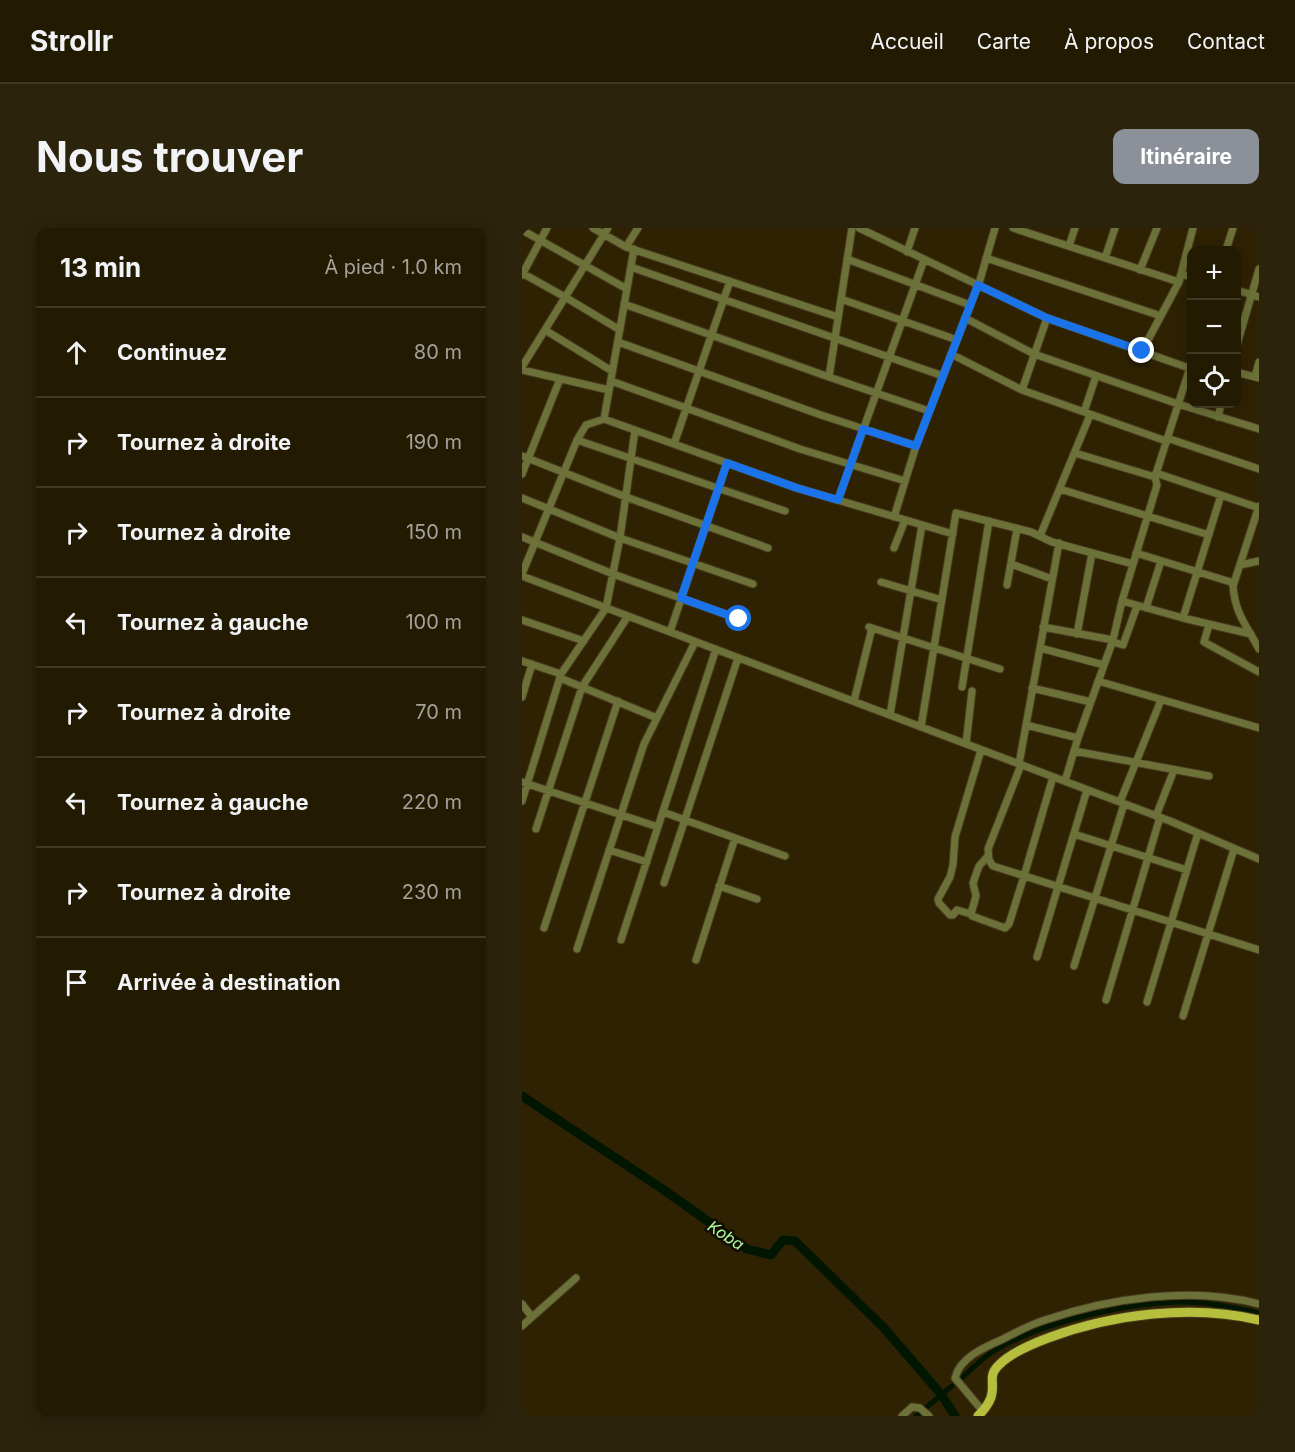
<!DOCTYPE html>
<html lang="fr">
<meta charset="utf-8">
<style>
:root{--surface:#231a02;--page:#2b230c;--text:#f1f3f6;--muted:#a3a199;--line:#403824;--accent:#8c9099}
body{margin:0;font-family:Inter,sans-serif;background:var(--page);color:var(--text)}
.controls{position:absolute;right:18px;top:18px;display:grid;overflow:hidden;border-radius:12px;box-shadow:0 3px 15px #0003}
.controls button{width:54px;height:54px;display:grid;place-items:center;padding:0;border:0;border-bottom:2px solid var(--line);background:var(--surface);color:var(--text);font:30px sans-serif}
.stop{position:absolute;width:18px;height:18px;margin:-14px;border:4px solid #1a73e8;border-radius:50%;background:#fff}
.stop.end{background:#1a73e8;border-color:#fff;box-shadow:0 2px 6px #0008}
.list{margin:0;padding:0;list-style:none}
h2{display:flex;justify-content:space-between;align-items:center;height:78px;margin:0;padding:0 24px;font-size:26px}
h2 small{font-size:20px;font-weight:400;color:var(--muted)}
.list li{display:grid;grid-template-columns:39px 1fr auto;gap:18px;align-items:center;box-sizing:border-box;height:90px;padding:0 24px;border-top:2px solid var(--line)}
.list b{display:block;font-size:22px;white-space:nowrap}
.list em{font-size:20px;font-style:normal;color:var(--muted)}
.icon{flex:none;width:33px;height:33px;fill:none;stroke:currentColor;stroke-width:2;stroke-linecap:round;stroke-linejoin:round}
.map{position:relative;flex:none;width:737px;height:1188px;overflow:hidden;border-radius:12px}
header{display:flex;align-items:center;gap:36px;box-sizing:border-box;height:84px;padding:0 30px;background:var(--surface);border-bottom:2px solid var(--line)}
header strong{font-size:28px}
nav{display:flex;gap:33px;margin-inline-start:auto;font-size:21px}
.intro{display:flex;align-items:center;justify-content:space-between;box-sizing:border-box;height:144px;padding:0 36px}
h1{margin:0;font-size:42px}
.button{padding:15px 27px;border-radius:12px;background:var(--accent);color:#fff;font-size:21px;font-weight:700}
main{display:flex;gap:36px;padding:0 36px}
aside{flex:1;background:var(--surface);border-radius:12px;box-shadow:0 3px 15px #0003}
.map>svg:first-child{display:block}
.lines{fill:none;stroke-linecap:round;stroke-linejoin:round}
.canal{stroke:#001600;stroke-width:5}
.river{stroke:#001600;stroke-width:9}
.minor-casing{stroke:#493d1f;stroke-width:9}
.major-casing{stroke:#493d1f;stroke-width:11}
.minor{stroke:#6c7139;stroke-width:7}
.major{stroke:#b6be3e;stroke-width:9}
.route{stroke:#1a73e8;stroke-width:8}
.labels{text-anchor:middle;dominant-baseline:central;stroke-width:5;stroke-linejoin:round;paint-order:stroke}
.water-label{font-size:16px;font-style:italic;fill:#aefa9c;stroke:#120d03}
</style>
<header>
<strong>Strollr</strong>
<nav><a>Accueil</a><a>Carte</a><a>À propos</a><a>Contact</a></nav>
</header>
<div class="intro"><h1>Nous trouver</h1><a class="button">Itinéraire</a></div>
<main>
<aside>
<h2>13 min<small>À pied · 1.0 km</small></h2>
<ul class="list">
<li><svg class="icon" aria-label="ahead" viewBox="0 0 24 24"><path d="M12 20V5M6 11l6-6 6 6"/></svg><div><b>Continuez</b></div><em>80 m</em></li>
<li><svg class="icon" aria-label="right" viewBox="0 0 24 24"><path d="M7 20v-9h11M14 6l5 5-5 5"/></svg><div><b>Tournez à droite</b></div><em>190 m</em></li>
<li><svg class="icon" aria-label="right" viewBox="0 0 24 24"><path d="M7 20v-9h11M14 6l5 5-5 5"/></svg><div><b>Tournez à droite</b></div><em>150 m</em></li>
<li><svg class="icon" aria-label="left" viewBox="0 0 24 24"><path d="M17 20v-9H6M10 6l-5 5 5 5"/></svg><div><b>Tournez à gauche</b></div><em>100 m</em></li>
<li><svg class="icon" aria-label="right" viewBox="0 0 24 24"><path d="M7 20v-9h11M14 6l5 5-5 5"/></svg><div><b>Tournez à droite</b></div><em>70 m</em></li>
<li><svg class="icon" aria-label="left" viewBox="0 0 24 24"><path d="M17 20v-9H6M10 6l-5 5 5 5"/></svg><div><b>Tournez à gauche</b></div><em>220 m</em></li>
<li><svg class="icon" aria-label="right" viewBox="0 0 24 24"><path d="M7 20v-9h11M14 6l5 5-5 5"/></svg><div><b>Tournez à droite</b></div><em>230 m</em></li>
<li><svg class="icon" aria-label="arrive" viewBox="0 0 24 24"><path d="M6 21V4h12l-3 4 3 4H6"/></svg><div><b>Arrivée à destination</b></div></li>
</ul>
</aside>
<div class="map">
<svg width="737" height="1188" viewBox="0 0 737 1188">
<rect width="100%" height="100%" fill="#2f2203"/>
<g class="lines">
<path class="canal" d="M441,1149C451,1139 464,1127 477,1120C525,1093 604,1075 659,1074C682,1074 714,1079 737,1085
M394,1188L430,1158"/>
<path class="river" d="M0,868L142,962L225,1021L249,1027L261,1012L273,1013L361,1099L419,1166L433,1188"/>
<defs>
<path id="minor" d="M71,0L104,19L316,89
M337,0L525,90L667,140
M491,0L657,54
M0,2L105,61
M547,18L553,0
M104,19L116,0
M704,22L711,0
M385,24L393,0
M464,30L639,88
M583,30L593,0
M325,31L448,77
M109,39L421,148
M618,42L635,0
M0,45L43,69L98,102
M659,46L670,49
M0,47L25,0
M714,62L737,69
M319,71L435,112
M102,76L307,149L407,183
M443,90L512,126L656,176L737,201
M23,102L90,143
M96,114L299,187L394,218
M714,120L737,41
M620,123L657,54L671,0
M429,126L500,162L644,213
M0,139L86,0
M0,142L87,162
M714,144L737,150
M307,149L330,0
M733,149L737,134
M89,153L278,221L383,253
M500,162L525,90
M562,184L574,148
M696,189L699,176
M82,191L112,21
M645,210L737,241
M55,212L263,283
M152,216L208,53
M553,225L633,249
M0,228L104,269L246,320
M634,245L737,280
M0,246L38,151
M538,261L687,307
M0,270L98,310L231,356
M316,272L402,32
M737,278L711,358C713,386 725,398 737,421
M372,289L394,218L458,52L473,0
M518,308L568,187
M0,309L91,346L217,391
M372,320L383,292
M614,325L712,355
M489,336L530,351
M718,337L737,333
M0,346L55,212L64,197L82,191L275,260L431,306
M0,348L648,593L737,631
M359,354L420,372
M485,357L495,301
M600,373L661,390L729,406
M624,380L639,333
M661,390L699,267
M0,392L62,413
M687,397L682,414L737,444
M347,399L478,441
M521,399L591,412
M148,404L205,235
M555,406L570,325
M591,414L601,417L615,378
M518,420L582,437
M0,433L39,446
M38,450L135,490
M576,453L737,500
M440,459L467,293
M510,460L569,474
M0,469L10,436
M332,473L350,400
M368,487L400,297
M504,497L556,510
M399,499L434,285L509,304L530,314L611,336
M444,516L450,463
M552,523L687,548
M497,536L537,315
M499,537L466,621L467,632L471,638L737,722
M543,553L556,510L591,412L600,373L635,257L633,249L670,133
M0,554L136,599
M0,573L39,446L84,380L98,310L113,202
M598,574L639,472
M141,584L263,628
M634,588L652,542
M14,601L60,459L106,388
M552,606L665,642
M87,622L125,634
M466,628L457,638L451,655L454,668L449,686L450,688L483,700L487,696L502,648L531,549
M142,655L216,430
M197,658L235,671
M449,686L435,682L431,687H428L417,675L416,671L428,649L431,637L433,609L459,522
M22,700L96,473
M99,712L194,421
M55,721L122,516L173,414
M515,729L565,562
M174,732L213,610
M552,738L602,576
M584,772L638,589
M625,774L676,605
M661,788L712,621
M0,1076L10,1089
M0,1098L54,1050
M460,1184L459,1181L433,1150C438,1129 463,1119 481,1111C495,1104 509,1096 523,1092C588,1070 670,1058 737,1076
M380,1188L390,1179L398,1180L407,1188"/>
<path id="major" d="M456,1188C462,1182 469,1174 470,1165C472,1152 466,1147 478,1136C490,1124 510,1116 526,1110C590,1086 670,1076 737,1092"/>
</defs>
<use href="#minor" class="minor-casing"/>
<use href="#major" class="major-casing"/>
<use href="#minor" class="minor"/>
<use href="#major" class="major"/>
</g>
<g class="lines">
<path class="route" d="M217,391L159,370L205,235L275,260L316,272L341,201L394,218L456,57L525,90L620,123"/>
</g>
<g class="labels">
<g class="water-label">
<text transform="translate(204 1007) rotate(33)">Koba</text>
</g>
</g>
</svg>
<div class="controls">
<button>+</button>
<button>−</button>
<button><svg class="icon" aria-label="locate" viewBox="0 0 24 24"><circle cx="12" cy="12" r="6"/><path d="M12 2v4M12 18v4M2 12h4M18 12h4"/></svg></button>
</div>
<div class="stop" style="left:217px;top:391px"></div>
<div class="stop end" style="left:620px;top:123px"></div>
</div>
</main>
